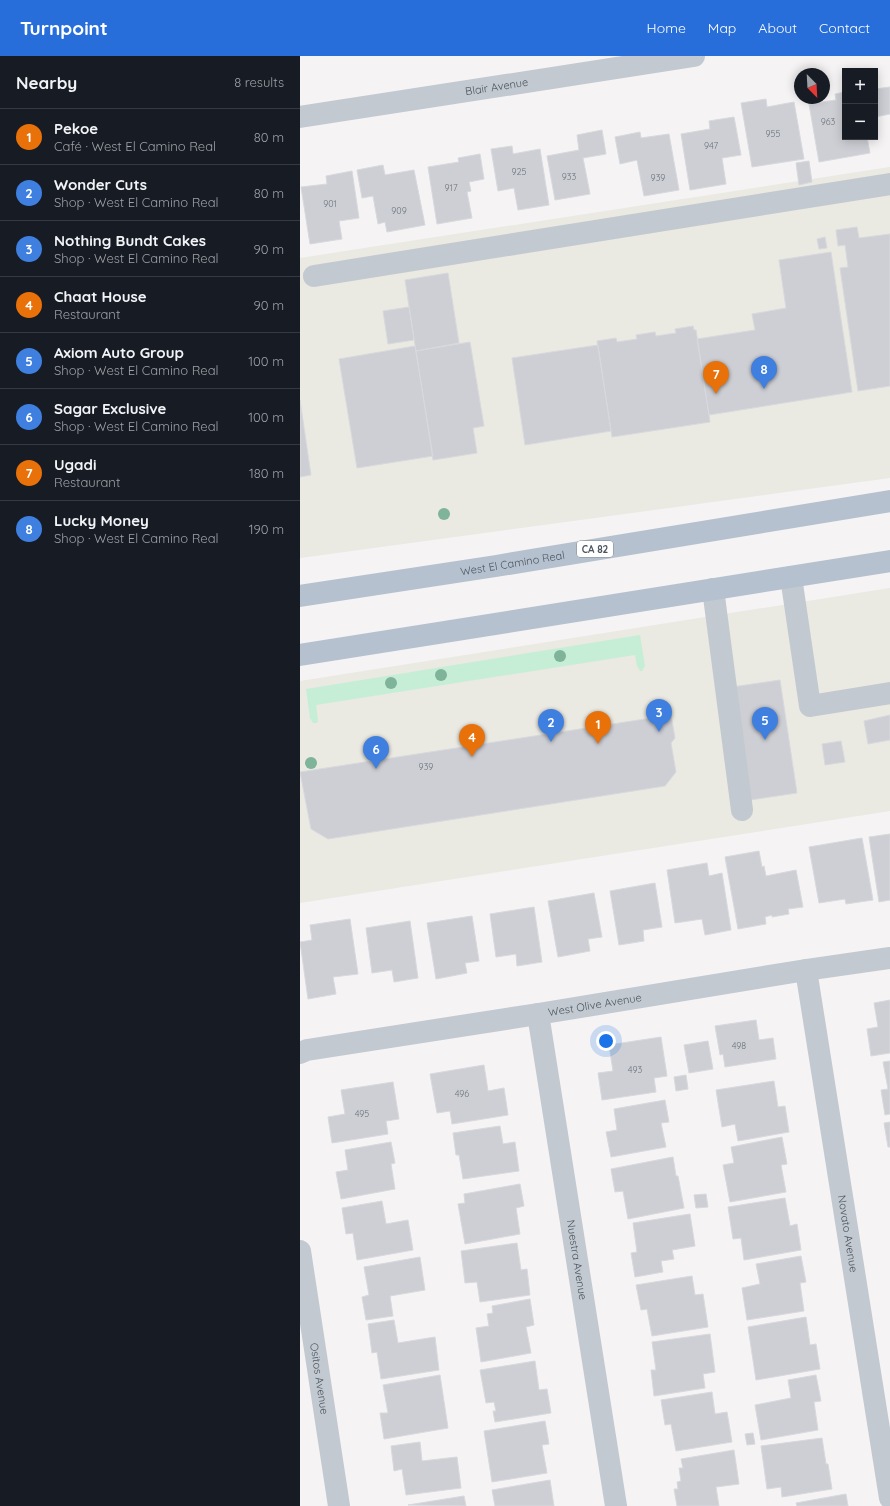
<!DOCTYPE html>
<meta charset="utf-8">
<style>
:root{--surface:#171b24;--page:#20242c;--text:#f1f3f6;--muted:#9ea1a6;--line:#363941;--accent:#276edb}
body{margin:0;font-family:Quicksand,sans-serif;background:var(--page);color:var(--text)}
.controls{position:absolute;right:12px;top:12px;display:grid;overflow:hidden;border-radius:0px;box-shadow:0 2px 10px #0003}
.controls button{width:36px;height:36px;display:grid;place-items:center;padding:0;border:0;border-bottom:1px solid var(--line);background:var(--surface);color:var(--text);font:20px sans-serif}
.compass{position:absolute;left:494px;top:12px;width:36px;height:36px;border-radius:50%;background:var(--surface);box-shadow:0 2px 10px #0003;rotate:156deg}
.you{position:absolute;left:306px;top:985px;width:14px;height:14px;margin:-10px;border:3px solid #fff;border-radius:50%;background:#1a73e8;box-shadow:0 0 0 6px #1a73e833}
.badge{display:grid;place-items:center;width:26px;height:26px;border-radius:50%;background:var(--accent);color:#fff;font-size:13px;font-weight:700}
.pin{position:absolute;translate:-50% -33px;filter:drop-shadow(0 1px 2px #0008)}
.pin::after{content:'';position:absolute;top:21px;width:14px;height:12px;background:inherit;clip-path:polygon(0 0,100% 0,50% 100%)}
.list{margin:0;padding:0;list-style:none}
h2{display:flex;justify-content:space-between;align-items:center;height:52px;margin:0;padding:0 16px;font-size:17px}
h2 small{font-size:13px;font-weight:400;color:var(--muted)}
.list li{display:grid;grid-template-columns:26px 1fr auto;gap:12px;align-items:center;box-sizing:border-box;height:56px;padding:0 16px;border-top:1px solid var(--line)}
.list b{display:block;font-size:15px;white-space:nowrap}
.list p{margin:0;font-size:13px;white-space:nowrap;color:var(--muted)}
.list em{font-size:13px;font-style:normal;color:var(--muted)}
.map{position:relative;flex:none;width:590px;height:1450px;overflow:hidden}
header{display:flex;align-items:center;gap:24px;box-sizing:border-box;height:56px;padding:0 20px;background:var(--accent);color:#fff}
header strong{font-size:19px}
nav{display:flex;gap:22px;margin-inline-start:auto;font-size:14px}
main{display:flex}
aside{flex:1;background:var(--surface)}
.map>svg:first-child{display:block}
.commercial{fill:#eae9e2}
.green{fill:#c6eed7}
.building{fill:#cdcfd5;stroke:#d7d9dd}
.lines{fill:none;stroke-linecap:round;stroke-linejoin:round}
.minor{stroke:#c2c9d0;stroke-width:22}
.major{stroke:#b5c1cf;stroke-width:22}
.tree{fill:#7fb39a}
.labels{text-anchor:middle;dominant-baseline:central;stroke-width:3.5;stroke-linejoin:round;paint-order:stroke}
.number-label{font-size:9px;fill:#6c747c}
.shield{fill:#fff;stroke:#81888f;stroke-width:1}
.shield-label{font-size:10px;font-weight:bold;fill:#4b555f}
.street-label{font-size:11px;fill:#4b555f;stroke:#fff}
</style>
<header>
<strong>Turnpoint</strong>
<nav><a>Home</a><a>Map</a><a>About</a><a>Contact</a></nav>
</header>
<main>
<aside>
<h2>Nearby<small>8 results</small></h2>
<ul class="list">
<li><span class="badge" style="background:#e8710a">1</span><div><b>Pekoe</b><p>Café · West El Camino Real</p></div><em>80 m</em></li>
<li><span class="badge" style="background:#3f7fe0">2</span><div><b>Wonder Cuts</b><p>Shop · West El Camino Real</p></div><em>80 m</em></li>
<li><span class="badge" style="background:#3f7fe0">3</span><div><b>Nothing Bundt Cakes</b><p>Shop · West El Camino Real</p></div><em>90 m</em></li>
<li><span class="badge" style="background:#e8710a">4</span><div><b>Chaat House</b><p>Restaurant</p></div><em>90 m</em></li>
<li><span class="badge" style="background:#3f7fe0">5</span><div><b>Axiom Auto Group</b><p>Shop · West El Camino Real</p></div><em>100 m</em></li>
<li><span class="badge" style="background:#3f7fe0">6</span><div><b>Sagar Exclusive</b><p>Shop · West El Camino Real</p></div><em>100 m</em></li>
<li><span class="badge" style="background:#e8710a">7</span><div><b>Ugadi</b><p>Restaurant</p></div><em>180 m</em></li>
<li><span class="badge" style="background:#3f7fe0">8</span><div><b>Lucky Money</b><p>Shop · West El Camino Real</p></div><em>190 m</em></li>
</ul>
</aside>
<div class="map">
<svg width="590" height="1450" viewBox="0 0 590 1450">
<rect width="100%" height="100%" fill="#f5f3f3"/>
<path class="commercial" d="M590,111V422L0,502V202Z
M590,532V755L0,847V625Z"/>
<path class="green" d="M340,579L345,610L342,615H340L337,610L335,599L16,649L18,664L17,667H13L10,662L6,633Z"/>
<path class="building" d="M590,31V58L575,61V33Z
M545,36V81H567L570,97L519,106L509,48L536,44L535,38Z
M466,43L467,51L494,46L504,103L452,111L441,47Z
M434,61L441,99L422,102L426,128L390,134L381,78L410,73L409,65Z
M302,74L306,98L283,102L290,138L255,144L247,100L279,94L277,79Z
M340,76L341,82L369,78L379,134L344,140L337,104L320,108L315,81Z
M212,90L213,98L240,93L249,149L218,154L214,132L198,135L191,93Z
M180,98L184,123L169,126L171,135L167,136L172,162L137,168L128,111L159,106L158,102Z
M509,105L512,126L499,129L496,107Z
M83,109L85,119L114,114L125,169L87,176L85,166L78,168L73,140L62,142L57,114Z
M52,115L59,162L39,165L42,183L10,188L1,131L27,128L26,120Z
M557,171L559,182L590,178V330L558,335L540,212L548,211L545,189L538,190L536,174Z
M525,181L527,192L519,193L517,183Z
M531,196L552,336L409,359L397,283L455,274L452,258L486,252L479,204Z
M148,217L159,287L116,295L105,224Z
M109,251L114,284L88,288L83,255Z
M393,270L394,274H396L410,366L312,381L297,285L316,282L317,286L337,283L336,279L355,276L356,280L376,277L375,273Z
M170,286L184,370L173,372L177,397L133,404L116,295Z
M298,289L311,375L225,389L212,302Z
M115,290L133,400L57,412L39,303Z
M0,344L11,419L0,421Z
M480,624L497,737L450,744L432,631Z
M371,659L375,682L371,687L376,716L365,730L28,783L11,773L0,716Z
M590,659V684L568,688L564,665Z
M541,685L545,706L525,709L522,688Z
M590,778V844L579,846L569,781Z
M562,782L573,844L546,848L545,843L519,847L509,791Z
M459,795L462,811L464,810L466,820L496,814L503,851L488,853L489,858L472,861V859L465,861L466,868L438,873L425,801Z
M407,807L409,820L422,817L431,874L405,879L402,863L375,867L367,814Z
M355,827L362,871L343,874L344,885L319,889L310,835Z
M294,837L302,881L288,883L290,895L258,901L248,845Z
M234,851L242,906L217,910L216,898L196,901L190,858Z
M172,860L179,905L165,907L167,917L136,923L127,867Z
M50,863L58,918L33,921L36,938L8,943L0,886L12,884L10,869Z
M110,865L118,922L94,926L92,914L72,917L66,872Z
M590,944V997L571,1000L567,973L578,971L574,947Z
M456,964L459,984L473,982L476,1003L425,1011L423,998L420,999L415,970Z
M361,981L367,1020L354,1022L356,1036L302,1044L298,1017L313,1015L309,989Z
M408,985L413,1013L389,1017L384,989Z
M590,1005V1058L585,1059L581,1034L588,1033L583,1006Z
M184,1009L188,1035L204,1032L208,1059L152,1068L150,1055L137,1057L130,1018Z
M386,1019L388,1033L376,1035L374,1021Z
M474,1025L478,1051L485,1050L489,1076L438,1085L435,1068L422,1071L416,1034Z
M93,1026L99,1063L86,1065L88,1078L32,1087L28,1061L45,1058L41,1034Z
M365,1044L369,1066L361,1067L366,1091L311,1101L306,1076L317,1074L314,1053Z
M590,1066V1091H588L584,1067Z
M200,1070L203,1088L215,1086L219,1115L163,1123L159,1099H156L153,1077Z
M482,1081L487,1108L481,1109L486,1136L430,1146L423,1109L434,1107L431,1091Z
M91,1086L95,1107L91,1108L95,1133L41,1143L36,1116L48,1114L45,1094Z
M373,1101L376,1120H378L384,1152L328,1163L323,1135L315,1136L311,1113Z
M220,1128L224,1150L216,1152L220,1178L165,1188L158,1148L165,1147L164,1138Z
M406,1138L408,1151L396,1152L394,1139Z
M485,1142L490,1170L497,1168L501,1194L444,1204L441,1182L433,1183L428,1151Z
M82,1145L86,1168L108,1164L113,1194L57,1204L53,1177L46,1178L42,1152Z
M390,1158L395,1190L372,1194L374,1203L361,1205L363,1216L335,1221L331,1197L337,1196L333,1167Z
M217,1187L221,1214L227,1213L230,1239L180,1246L177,1226L165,1227L161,1195Z
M501,1200L506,1226L500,1227L504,1255L447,1264L442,1232L460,1228L456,1208Z
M120,1201L125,1234L90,1240L93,1260L66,1264L62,1241L69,1239L64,1211Z
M392,1220L395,1239L403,1238L408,1271L352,1280L347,1253L341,1254L336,1229Z
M230,1243L234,1269L226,1271L231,1297L181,1306L176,1272L189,1270L187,1258L193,1257L192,1250Z
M506,1261L510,1289L516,1288L520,1313L456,1324L448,1271Z
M94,1264L98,1287L135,1281L139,1314L81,1323L77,1296L72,1297L68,1268Z
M410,1278L415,1316L403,1318L405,1332L354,1340L351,1314H356L352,1286Z
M235,1305L239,1334L247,1333L251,1357L195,1366L193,1355H196L194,1346L186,1347L180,1314Z
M140,1319L148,1372L84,1383L80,1357H88L83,1329Z
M516,1319L521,1345L514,1346L518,1374L461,1384L455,1349L491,1342L488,1324Z
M412,1336L415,1358L427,1356L432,1386L376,1395L371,1368L365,1369L361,1344Z
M245,1365L249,1388L242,1389L247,1417L192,1426L184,1375Z
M453,1377L455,1388L447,1389L445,1378Z
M522,1382L526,1408H528L532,1433L482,1441L481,1431L467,1433L461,1390Z
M120,1386L122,1405L157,1401L161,1432L106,1439L102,1413L94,1415L91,1390Z
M434,1394L439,1428L416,1431L419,1450H377L374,1433H378L377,1426L381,1425L379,1412H383L381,1403Z
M250,1424L254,1450H195L192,1434Z
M546,1438L548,1450H497L496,1447Z
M164,1440L166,1450L108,1449Z"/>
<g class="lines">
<g class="minor">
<path id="s1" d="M0,61L394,0"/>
<path d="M14,220L590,128"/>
<path d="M491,521L510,650L590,637"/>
<path d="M413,533L442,754"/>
<path id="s2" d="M506,914L590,1442"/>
<path id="s3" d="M238,958L316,1450"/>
<path id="s4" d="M0,997L7,994L238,958L506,914L590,902"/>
<path id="s5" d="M0,1195L39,1450"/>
</g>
<g class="major">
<path id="s6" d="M0,540L196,510L590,445"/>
<path d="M0,599L590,505"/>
</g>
</g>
<g class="tree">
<circle cx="144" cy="458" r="6"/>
<circle cx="260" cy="600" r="6"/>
<circle cx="141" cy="619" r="6"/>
<circle cx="91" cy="627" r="6"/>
<circle cx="11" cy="707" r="6"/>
</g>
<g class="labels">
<g class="number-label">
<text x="528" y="65">963</text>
<text x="473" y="77">955</text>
<text x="411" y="89">947</text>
<text x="219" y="115">925</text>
<text x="269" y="120">933</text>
<text x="358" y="121">939</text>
<text x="151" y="131">917</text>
<text x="30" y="147">901</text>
<text x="99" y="154">909</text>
<text x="126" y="710">939</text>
<text x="439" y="989">498</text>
<text x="335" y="1013">493</text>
<text x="162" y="1037">496</text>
<text x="62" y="1057">495</text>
</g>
<rect class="shield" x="277" y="485" width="36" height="16" rx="3"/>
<g class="shield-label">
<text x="295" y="493">CA 82</text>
</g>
<g class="street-label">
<text stroke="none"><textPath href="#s1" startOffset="199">Blair Avenue</textPath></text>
<text stroke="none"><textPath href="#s6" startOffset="215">West El Camino Real</textPath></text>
<text stroke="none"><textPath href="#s4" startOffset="299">West Olive Avenue</textPath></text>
<text stroke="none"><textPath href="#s2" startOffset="267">Novato Avenue</textPath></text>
<text stroke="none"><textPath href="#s3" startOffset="249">Nuestra Avenue</textPath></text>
<text stroke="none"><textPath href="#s5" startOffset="129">Ositos Avenue</textPath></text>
</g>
</g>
</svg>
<div class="controls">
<button>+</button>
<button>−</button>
</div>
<svg class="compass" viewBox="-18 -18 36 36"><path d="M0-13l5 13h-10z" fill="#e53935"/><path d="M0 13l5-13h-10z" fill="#9ea1a6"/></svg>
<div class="you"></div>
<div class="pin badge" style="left:298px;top:688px;background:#e8710a">1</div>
<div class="pin badge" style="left:251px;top:686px;background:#3f7fe0">2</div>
<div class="pin badge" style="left:359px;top:676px;background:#3f7fe0">3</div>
<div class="pin badge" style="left:172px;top:701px;background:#e8710a">4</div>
<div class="pin badge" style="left:465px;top:684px;background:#3f7fe0">5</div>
<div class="pin badge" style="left:76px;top:713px;background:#3f7fe0">6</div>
<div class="pin badge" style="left:416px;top:338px;background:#e8710a">7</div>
<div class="pin badge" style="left:464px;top:333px;background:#3f7fe0">8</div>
</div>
</main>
